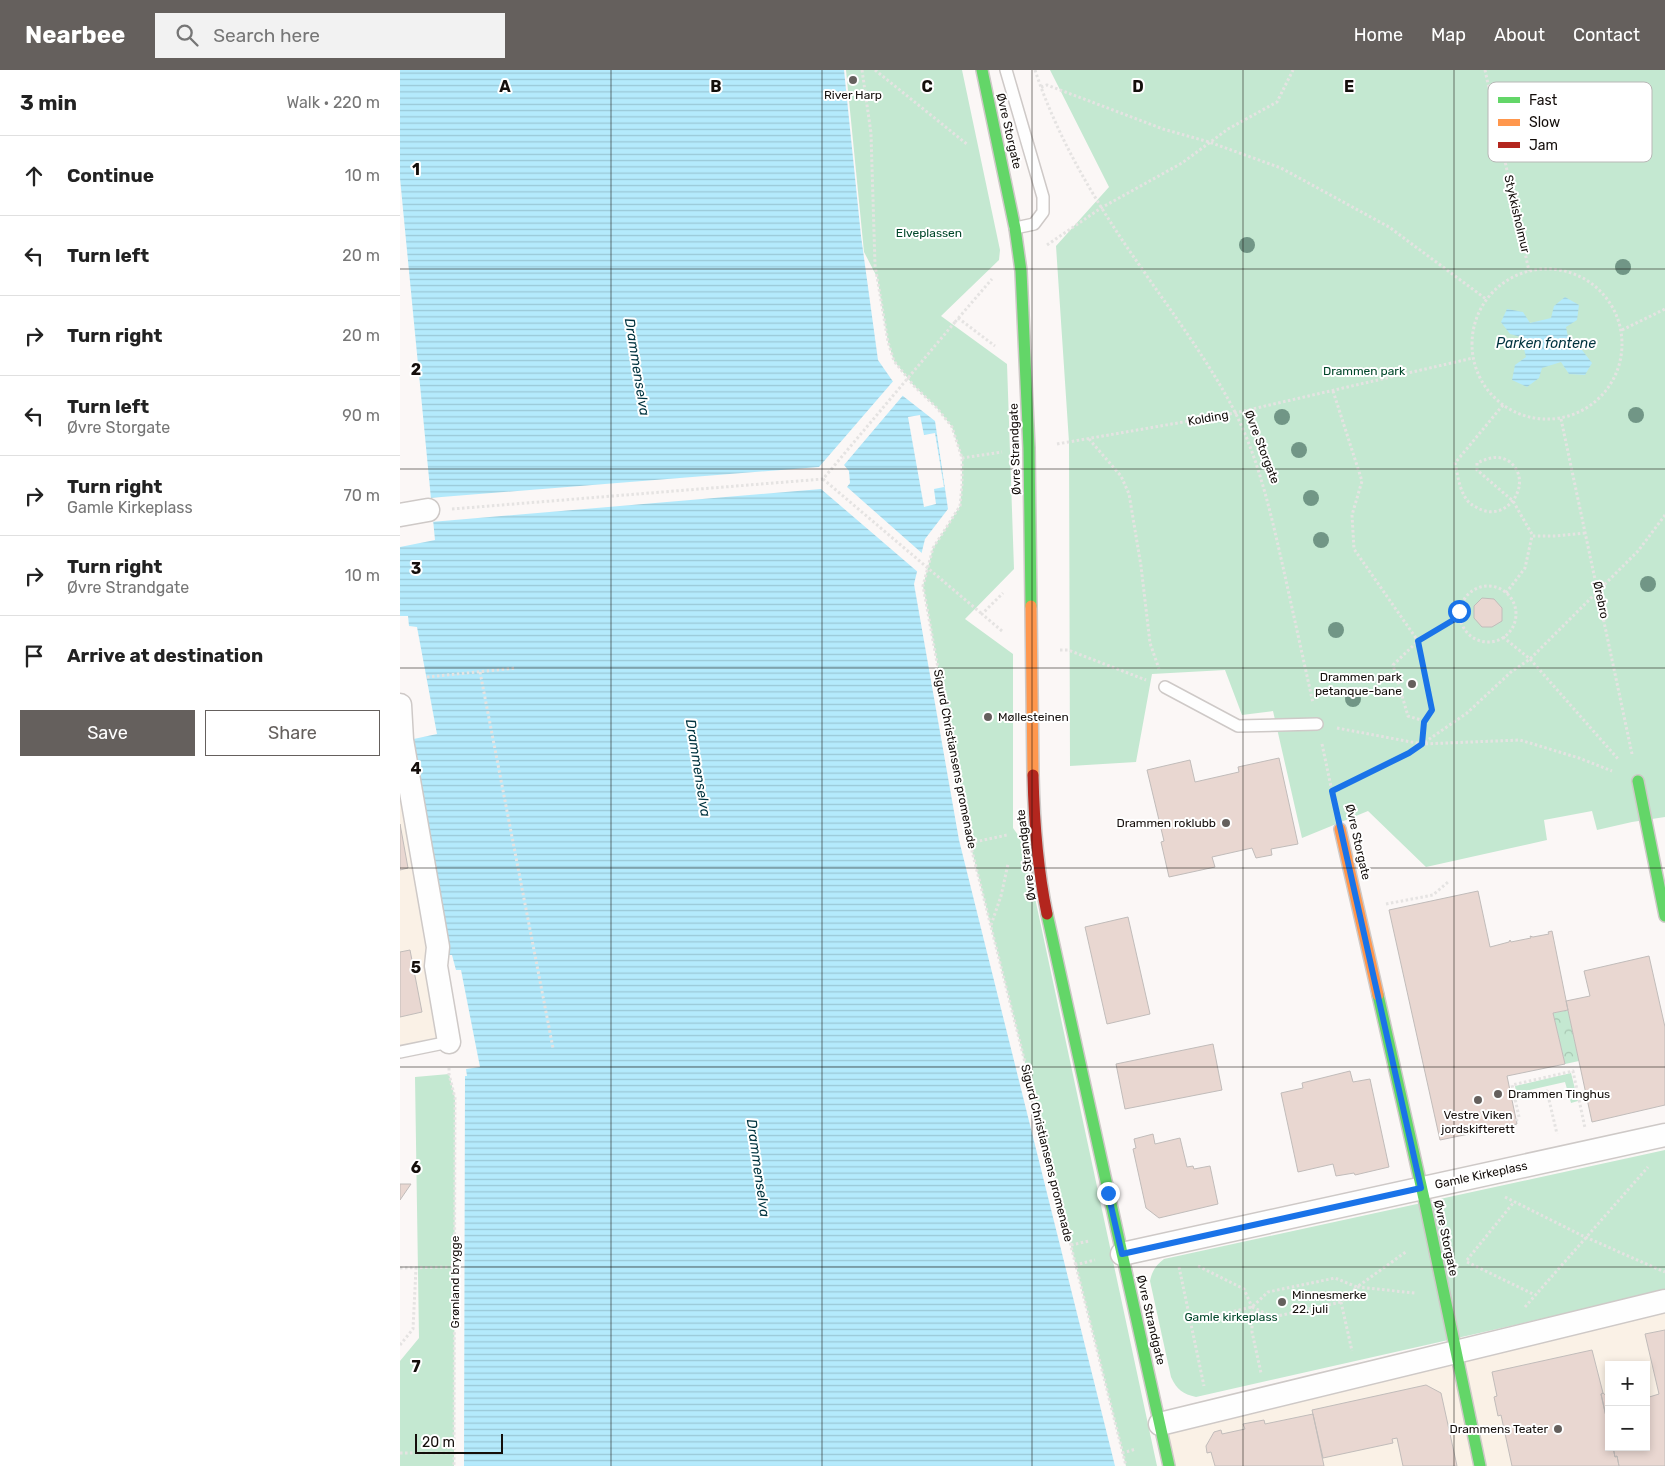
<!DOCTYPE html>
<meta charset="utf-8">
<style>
:root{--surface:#fff;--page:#f2f2f2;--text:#222;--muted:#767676;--line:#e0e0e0;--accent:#65605d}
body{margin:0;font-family:Rubik,sans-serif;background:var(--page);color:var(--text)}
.controls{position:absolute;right:15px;bottom:15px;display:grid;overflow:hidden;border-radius:0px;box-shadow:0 2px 8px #0003}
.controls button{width:45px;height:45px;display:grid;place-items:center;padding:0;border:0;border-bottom:1px solid var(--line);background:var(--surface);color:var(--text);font:25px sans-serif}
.scale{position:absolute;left:15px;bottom:12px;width:88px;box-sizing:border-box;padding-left:5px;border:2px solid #140e0b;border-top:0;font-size:14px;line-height:18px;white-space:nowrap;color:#140e0b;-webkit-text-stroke:4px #fff;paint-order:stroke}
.stop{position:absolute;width:15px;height:15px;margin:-11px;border:4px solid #1a73e8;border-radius:50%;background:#fff}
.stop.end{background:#1a73e8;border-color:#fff;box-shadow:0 1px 5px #0008}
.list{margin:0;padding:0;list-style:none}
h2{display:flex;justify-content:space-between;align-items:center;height:65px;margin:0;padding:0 20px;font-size:21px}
h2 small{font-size:16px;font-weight:400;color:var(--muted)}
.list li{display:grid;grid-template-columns:32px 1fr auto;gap:15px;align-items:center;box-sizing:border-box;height:80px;padding:0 20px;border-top:1px solid var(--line)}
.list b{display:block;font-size:19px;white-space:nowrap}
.list p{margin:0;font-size:16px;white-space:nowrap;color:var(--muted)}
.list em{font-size:16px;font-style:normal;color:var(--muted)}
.actions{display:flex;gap:10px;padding:15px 20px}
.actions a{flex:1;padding:11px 0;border:1px solid var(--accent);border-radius:0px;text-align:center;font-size:18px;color:var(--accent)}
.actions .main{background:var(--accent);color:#fff}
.icon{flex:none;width:28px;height:28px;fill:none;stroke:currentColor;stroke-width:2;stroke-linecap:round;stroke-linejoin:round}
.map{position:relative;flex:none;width:1265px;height:1396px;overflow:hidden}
header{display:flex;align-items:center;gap:30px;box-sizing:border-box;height:70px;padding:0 25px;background:var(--accent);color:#fff}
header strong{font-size:24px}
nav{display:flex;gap:28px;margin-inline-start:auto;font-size:18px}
.search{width:350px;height:45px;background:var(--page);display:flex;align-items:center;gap:12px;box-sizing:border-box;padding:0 18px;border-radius:0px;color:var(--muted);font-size:19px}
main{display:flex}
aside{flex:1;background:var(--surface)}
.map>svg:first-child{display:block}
.commercial{fill:#faf1e6;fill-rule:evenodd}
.green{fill:#c4e8d1}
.forest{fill:url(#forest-crowns)}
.water{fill:url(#water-rules)}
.pier{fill:#fbf7f6}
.building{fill:#e9d7d1;stroke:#c1bcba}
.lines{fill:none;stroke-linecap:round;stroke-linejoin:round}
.lane-casing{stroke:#cec9c7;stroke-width:14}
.street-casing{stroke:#cec9c7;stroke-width:25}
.fast-casing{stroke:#cec9c7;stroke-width:14}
.slow-casing{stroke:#cec9c7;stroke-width:14}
.jam-casing{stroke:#cec9c7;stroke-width:14}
.path{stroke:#e5e3e2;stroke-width:3;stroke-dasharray:2.5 2.5;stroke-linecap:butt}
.lane{stroke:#fefefe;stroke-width:11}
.street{stroke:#fefefe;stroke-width:22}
.fast{stroke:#63d668;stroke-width:11}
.slow{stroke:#ff974d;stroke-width:11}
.jam{stroke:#b3261e;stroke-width:11}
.path-bridge{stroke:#e5e3e2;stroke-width:3;stroke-dasharray:2.5 2.5;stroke-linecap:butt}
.tree{fill:#719686}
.route{stroke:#1a73e8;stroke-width:6}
.grid{fill:none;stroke:#140e0b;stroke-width:1;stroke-opacity:0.55}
.poi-dot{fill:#65605d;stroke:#fff;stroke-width:2}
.labels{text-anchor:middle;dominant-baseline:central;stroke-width:4;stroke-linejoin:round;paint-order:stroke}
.poi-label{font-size:12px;fill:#140e0b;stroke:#fff;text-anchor:end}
.street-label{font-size:12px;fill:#140e0b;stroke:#fff}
.park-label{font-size:12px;fill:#00472a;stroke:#fff}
.water-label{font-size:14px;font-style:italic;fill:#00333f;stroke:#fff}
.key{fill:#fff;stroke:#b8b7b6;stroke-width:1}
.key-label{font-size:14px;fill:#140e0b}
.grid-label{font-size:16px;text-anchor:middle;font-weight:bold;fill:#140e0b;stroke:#fff;stroke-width:4;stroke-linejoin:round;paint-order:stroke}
</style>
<header>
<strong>Nearbee</strong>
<div class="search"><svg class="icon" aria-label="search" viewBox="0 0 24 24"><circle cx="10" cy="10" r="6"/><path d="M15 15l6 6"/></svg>Search here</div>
<nav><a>Home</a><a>Map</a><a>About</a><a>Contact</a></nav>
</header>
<main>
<aside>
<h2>3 min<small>Walk · 220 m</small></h2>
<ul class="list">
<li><svg class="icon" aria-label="ahead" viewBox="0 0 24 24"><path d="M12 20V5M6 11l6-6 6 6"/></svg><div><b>Continue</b></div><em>10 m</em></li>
<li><svg class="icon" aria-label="left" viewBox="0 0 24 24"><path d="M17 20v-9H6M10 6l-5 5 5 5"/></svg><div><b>Turn left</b></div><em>20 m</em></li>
<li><svg class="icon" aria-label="right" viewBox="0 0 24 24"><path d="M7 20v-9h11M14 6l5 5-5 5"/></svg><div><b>Turn right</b></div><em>20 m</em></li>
<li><svg class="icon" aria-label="left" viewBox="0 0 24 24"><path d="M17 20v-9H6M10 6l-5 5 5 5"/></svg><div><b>Turn left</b><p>Øvre Storgate</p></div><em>90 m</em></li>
<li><svg class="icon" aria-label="right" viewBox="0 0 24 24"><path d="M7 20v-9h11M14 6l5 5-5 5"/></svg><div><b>Turn right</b><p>Gamle Kirkeplass</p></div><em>70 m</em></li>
<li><svg class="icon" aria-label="right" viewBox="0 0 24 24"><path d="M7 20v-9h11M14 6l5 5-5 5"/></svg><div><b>Turn right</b><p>Øvre Strandgate</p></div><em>10 m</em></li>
<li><svg class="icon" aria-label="arrive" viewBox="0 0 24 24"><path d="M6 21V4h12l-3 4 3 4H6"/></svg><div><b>Arrive at destination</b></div></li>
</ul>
<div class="actions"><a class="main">Save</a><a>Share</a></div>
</aside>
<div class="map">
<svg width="1265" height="1396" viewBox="0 0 1265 1396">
<defs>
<pattern id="forest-crowns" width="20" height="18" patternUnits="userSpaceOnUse" patternTransform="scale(1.25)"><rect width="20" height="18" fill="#c4e8d1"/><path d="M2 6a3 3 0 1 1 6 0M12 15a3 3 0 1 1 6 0" fill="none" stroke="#a8c6b2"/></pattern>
<pattern id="water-rules" width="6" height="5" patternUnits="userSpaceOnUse" patternTransform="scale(1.25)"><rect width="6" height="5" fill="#b4eafc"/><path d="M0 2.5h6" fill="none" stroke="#9ac8d7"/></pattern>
</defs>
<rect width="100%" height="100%" fill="#fbf7f6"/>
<path class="commercial" d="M0,691L49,972L0,982Z
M1265,1232V1396H769L760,1354ZM1209,1295H1246V1377H1209Z"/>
<path class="green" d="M446,0H562L600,180L599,190L541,246L607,294L614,499L565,549L613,584V758L623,772L757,1396H726L570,773L523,516L533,478L560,436L562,414V388L552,357L537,338L514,316L494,291L488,272L477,207L464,182Z
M650,0H1265V747L1232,752L1197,760L1192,741L1144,750L1147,770L1026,797L968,741L902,768L873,641L842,645L825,600L752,604L736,692L670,696L669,372L656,176L709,117Z
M1171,1003L1178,1031L1171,1033L1165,1012L1116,1023L1115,1016Z
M49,1004L55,1028L54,1396H0V1291L19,1268L15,1007Z
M1265,1080V1221L796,1327C783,1324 777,1320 771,1307L750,1211C752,1201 756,1195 764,1189Z"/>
<path class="forest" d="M1168,940L1179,991L1165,994L1153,943Z"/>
<path class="water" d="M0,0H444L461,166L478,290L503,326L535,351L548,439L525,469L514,514L559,770L715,1396H64L65,1006H67L66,999L80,997L61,900H56L52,885H49L9,670L37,664L17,557L9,556L8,546H0V477L35,470L0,108Z
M1165,227L1179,235L1177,250L1166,257L1170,277L1182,280L1192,293L1185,305L1169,304L1161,292L1142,298L1139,308L1127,317L1112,310L1115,295L1126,287L1121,267L1110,264L1101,252L1107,239L1123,242L1130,253L1151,248L1154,236Z"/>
<path class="pier" d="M495,309L505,323L444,395L449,401L450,413L447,417L524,485L519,503L421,419L31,452L29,428L419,397Z
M520,345L524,365L535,363L544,417L534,419L536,434L524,437L508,347Z"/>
<path class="building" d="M1082,528L1094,529L1102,538V551L1092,557H1082L1074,548V536Z
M879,688L898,774L871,779L872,785L856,788L852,778L812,787L815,797L769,807L761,772L764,771L747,700L790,690L795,712L839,702L838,697Z
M0,754L8,798L0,800Z
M1078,821L1090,877L1109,872L1110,870L1111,872L1131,868L1130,866L1133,867L1149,864L1148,862L1152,861L1168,940L1153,943L1165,994L1107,1006L1117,1054L1040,1070L989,840Z
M728,847L750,944L707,954L685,857Z
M10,880L22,942L0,947V882Z
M1249,886L1265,957V1035L1192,1052L1166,931L1190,926L1184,901Z
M813,974L822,1020L725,1039L716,994Z
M950,1001L953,1012L970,1009L989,1097L955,1105L954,1103L936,1106L933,1094L898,1102L881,1023L903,1018L902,1013Z
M753,1064L755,1074L780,1068L787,1097L793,1096L794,1099L810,1096L818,1134L759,1148L746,1138L733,1079L736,1078L734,1069Z
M0,1114H11L0,1130Z
M1265,1260V1396H1219L1217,1386L1215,1387L1213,1377H1246V1328L1259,1324L1245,1264Z
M1192,1280L1203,1323L1201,1324L1209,1360V1377H1213L1215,1387L1217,1386L1219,1396H1112L1101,1345L1098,1346L1094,1327L1097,1326L1092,1302Z
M1026,1315L1041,1323L1057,1396H1003L997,1368L992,1369L993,1373L923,1388L912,1340Z
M1203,1323L1209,1328V1360L1201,1324Z
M913,1344L924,1396H815L811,1382L807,1383L806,1376L814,1362L821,1360L822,1364L845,1359L843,1354L864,1350L865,1354Z"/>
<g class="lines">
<defs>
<path id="lane" d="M606,0L643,127V142L634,154L615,158
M765,617L838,656L917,654
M0,982L49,972"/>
<path id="street" d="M0,445L28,440
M0,635L2,670L38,877L36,896L49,972
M722,1184L1265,1065
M760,1354L1265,1231"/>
<path id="fast" d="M582,0L615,158L621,201L629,378L631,536
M1238,711L1265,846
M647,844L769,1396
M978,925L1025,1133L1080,1396"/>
<path id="slow" d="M631,536L633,705
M940,759L978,925"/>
<path id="jam" d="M633,705C634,753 637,796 647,844"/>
</defs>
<use href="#lane" class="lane-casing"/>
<use href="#street" class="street-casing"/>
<use href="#fast" class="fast-casing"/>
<use href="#slow" class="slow-casing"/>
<use href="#jam" class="jam-casing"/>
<path class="path" d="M462,0L471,63L475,195L488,272L494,291L514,316L537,338L552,357L562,388V414L560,436L533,478L523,516L570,773L726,1396
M475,0L568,75
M635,0C658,70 698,136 740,196C773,244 808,290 835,342C859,390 871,444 883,497C893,542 903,588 913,633
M1085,0L1129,201
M641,17L647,15L763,59L809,72L881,98L989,157L1086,229
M647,175L701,138L782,93L828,59L877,32L893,0
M1072 274a75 75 0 1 1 150 0a75 75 0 1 1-150 0Z
M558,248L595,276
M555,252L592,209
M1222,260L1265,239
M933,321L962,411L952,445L954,479L1018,571L1032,640L1024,651L1008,646L993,595L1018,571L1060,546
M1103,335L1055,393C1058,406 1059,419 1067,430C1069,433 1072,435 1076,437C1106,456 1135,413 1110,392C1099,384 1088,388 1077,393V400L1113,431L1133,466
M1161,349L1232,684
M689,369L721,406L729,424L741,496L750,573L759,599
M657,374L835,343L1073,288
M562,388L602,382
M52,439L423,409
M1060 544a28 28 0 1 1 56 0a28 28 0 1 1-56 0Z
M1106,523L1125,498L1132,466H1156L1186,463
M602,561L582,544L603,523
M1103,567L1130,589L1219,690
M660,580H668L746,610
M80,602L153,978
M27,607L116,598
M937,658L1022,674L1120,670L1179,688L1212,701
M922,674L934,731
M1022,674L1024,651
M932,721L1009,683L1067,643L1111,602L1130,589L1238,481L1265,445
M570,773L607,765
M986,834L1033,825L1048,812
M591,855L601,826L608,794
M49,998V1004L55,1028L54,1396
M1112,1029L1147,1021L1157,1064
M1116,1051L1119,1047L1112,1015L1173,1001L1185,1058
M1105,1127L1185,1167L1265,1202
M671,1175L689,1171
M1067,1190L1114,1132
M1067,1192L1135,1225
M675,1195L695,1190
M798,1196L844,1219L852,1237V1262L861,1303
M779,1197L804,1316
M0,1198L55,1197
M941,1232L952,1281
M852,1237L873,1247L941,1232L957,1217L1015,1223
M1125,1237L1248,1097
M790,1252L852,1237L868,1222L935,1208L957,1217L1007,1181
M0,1275L13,1259L16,1198
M0,1383H54
M722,1383L736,1379"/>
<use href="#lane" class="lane"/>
<use href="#street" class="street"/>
<use href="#fast" class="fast"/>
<use href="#slow" class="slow"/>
<use href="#jam" class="jam"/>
<path class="path-bridge" d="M555,252L423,409L582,544"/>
</g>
<g class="tree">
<circle cx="847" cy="175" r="8"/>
<circle cx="1223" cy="197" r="8"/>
<circle cx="1236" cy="345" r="8"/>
<circle cx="882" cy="347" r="8"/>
<circle cx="899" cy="380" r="8"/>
<circle cx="911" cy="428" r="8"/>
<circle cx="921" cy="470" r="8"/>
<circle cx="1248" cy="514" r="8"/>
<circle cx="936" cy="560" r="8"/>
<circle cx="953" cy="629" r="8"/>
</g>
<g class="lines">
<path class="route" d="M708,1123L722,1184L1021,1118L932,721L1009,683L1022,674L1024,652L1032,640L1018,571L1060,546L1059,541"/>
</g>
<path class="grid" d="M211,0V1396M422,0V1396M632,0V1396M843,0V1396M1054,0V1396M0,199H1265M0,399H1265M0,598H1265M0,798H1265M0,997H1265M0,1197H1265"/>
<g class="poi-dot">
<circle cx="453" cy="10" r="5"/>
<circle cx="1012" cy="614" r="5"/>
<circle cx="588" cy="647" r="5"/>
<circle cx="826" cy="753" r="5"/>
<circle cx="1098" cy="1024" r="5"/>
<circle cx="1078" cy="1030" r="5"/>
<circle cx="882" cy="1232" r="5"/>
<circle cx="1158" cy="1359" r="5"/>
</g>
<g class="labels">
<g class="poi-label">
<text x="453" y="25" text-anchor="middle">River Harp</text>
<text x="1002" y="607">Drammen park<tspan x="1002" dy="14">petanque-bane</tspan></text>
<text x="598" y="647" text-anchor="start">Møllesteinen</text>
<text x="816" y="753">Drammen roklubb</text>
<text x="1108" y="1024" text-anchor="start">Drammen Tinghus</text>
<text x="1078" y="1045" text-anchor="middle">Vestre Viken<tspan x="1078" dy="14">jordskifterett</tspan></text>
<text x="892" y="1225" text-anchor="start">Minnesmerke<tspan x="892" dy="14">22. juli</tspan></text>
<text x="1148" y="1359">Drammens Teater</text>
</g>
<g class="street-label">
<text transform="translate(609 61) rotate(77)">Øvre Storgate</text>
<text transform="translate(1117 144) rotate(77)">Stykkisholmur</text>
<text transform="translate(808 348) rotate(-10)">Kolding</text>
<text transform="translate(862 377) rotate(69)">Øvre Storgate</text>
<text transform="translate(615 379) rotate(-92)">Øvre Strandgate</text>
<text transform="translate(1201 530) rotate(78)">Ørebro</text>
<text transform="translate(555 689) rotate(79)">Sigurd Christiansens promenade</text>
<text transform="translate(958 772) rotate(77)">Øvre Storgate</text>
<text transform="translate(626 785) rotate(-97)">Øvre Strandgate</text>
<text transform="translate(647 1083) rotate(76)">Sigurd Christiansens promenade</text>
<text transform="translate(1081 1105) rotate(-12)">Gamle Kirkeplass</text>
<text transform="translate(1046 1168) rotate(78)">Øvre Storgate</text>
<text transform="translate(55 1212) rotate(-90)">Grønland brygge</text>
<text transform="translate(751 1250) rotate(77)">Øvre Strandgate</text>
</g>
<g class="park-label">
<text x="529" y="163">Elveplassen</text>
<text x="964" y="301">Drammen park</text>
<text x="831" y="1247">Gamle kirkeplass</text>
</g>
<g class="water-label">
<text x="1146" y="273">Parken fontene</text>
<text transform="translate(237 297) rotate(81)">Drammenselva</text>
<text transform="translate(298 698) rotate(81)">Drammenselva</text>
<text transform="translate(358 1098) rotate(82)">Drammenselva</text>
</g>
</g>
<rect x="1088" y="12" width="164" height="80" rx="8" class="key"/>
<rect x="1098" y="27" width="22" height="6" fill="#63d668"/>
<rect x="1098" y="49" width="22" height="7" fill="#ff974d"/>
<rect x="1098" y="72" width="22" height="6" fill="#b3261e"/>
<g class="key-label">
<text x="1129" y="35">Fast</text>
<text x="1129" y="57">Slow</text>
<text x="1129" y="80">Jam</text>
</g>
<g class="grid-label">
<text x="105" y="22">A</text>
<text x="316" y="22">B</text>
<text x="527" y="22">C</text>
<text x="738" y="22">D</text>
<text x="949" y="22">E</text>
<text x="16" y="105">1</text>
<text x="16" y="305">2</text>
<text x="16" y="504">3</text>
<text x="16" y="704">4</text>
<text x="16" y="903">5</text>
<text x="16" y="1103">6</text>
<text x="16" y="1302">7</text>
</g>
</svg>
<div class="controls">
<button>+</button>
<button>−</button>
</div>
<div class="scale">20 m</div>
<div class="stop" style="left:1059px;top:541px"></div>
<div class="stop end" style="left:708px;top:1123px"></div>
</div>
</main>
